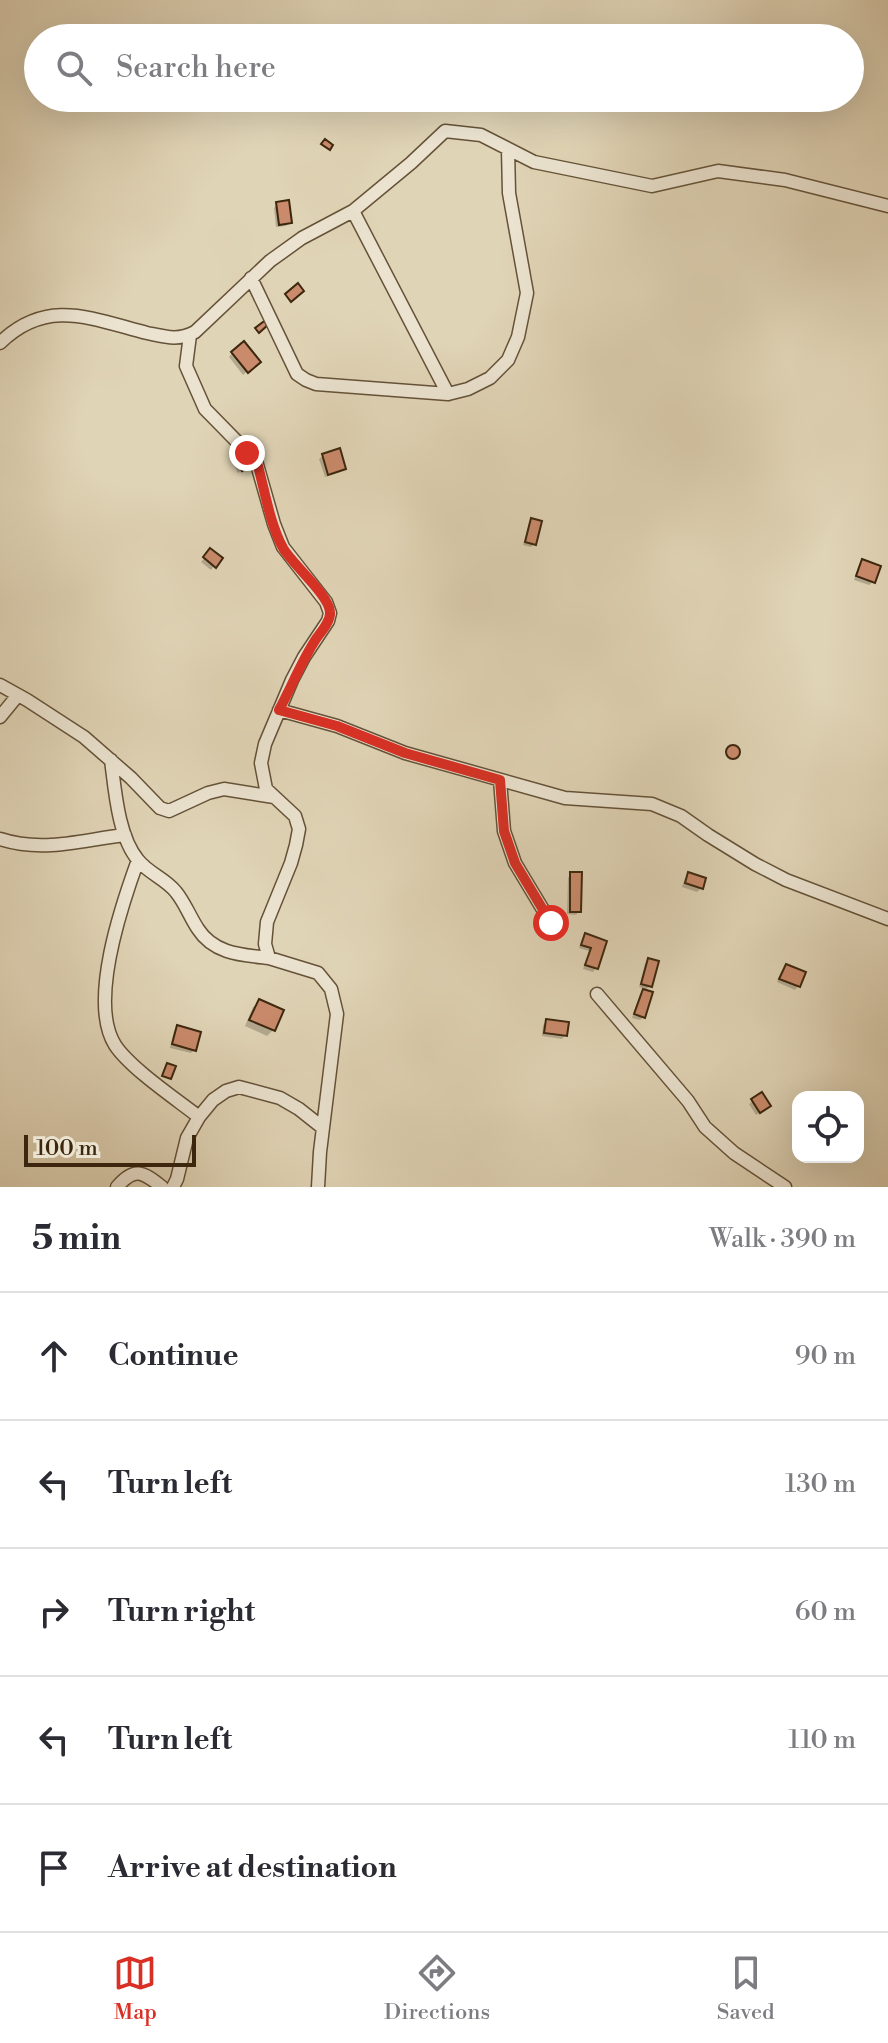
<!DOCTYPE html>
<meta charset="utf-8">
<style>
:root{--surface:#fff;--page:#f7f7f7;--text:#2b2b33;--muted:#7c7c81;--line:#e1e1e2;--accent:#d93025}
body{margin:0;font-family:"Libre Bodoni",serif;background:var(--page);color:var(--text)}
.controls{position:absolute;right:24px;bottom:24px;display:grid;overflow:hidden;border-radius:16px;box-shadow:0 8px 32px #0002}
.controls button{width:72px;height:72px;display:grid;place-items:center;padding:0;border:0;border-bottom:2px solid var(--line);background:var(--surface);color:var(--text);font:40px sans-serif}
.scale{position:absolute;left:24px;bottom:20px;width:172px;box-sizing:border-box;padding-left:8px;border:4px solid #3c270e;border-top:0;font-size:22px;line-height:28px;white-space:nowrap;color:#3c270e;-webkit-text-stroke:6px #ebe3d0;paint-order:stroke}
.stop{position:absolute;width:24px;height:24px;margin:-18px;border:6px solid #d93025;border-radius:50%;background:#fff}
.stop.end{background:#d93025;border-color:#fff;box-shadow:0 2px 8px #0008}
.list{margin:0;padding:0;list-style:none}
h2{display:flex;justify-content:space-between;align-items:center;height:104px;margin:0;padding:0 32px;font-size:34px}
h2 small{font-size:26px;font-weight:400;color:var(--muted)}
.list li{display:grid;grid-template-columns:52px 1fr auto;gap:24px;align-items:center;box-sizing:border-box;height:128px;padding:0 32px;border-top:2px solid var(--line)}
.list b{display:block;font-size:30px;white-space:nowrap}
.list em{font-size:26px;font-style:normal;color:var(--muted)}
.icon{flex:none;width:44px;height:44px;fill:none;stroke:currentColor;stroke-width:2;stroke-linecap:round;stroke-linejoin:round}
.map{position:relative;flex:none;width:888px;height:1187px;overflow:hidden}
.search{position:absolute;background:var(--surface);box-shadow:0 8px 32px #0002;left:24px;right:24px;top:24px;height:88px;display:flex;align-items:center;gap:20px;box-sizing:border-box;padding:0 28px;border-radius:44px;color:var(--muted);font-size:30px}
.sheet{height:744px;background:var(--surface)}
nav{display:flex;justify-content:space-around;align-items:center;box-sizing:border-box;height:112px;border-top:2px solid var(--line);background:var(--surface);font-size:22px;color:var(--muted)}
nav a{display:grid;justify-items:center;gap:4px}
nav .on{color:var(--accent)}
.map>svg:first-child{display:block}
.shadow{fill:#0003}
.building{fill:#ca8b6c;stroke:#3c270e;stroke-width:2}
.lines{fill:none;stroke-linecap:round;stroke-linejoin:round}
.minor-casing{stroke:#655238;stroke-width:15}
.minor{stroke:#ebe3d0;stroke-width:12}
.route{stroke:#d93025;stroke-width:10}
</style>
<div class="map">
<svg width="888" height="1187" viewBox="0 0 888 1187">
<rect width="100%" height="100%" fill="#e0d4b6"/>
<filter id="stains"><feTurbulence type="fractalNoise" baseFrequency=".0025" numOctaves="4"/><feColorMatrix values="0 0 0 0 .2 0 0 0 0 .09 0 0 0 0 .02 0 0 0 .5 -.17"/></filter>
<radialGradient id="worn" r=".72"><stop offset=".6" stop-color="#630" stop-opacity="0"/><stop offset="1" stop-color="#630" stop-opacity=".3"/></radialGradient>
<path class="shadow" d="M277,204L290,222L286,226L276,227L274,208Z
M232,353L258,362L243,375L229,357Z
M235,456L249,466L238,473L232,460Z
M323,456L344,469L340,472L325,477L319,459Z
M532,520L534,544L531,547L523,545L529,524Z
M210,551L214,566L211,570L201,562Z
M863,562L873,582L869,585L854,580L859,565Z
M726.5 753a5.5 5.5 0 1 1 11 0a5.5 5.5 0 1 1-11 0Z
M571,874L579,911L576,915L567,914L568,878Z
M689,874L701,888L697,892L682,887L685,878Z
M586,936L605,942L596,968L593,972L583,969L589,951L579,948L582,939Z
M648,960L650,986L644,991L643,1017L640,1020L632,1018L640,994L645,989L639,987L645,964Z
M786,966L798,986L795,990L777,982Z
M259,1002L281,1012L273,1030L267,1036L245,1026L253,1007Z
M547,1021L565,1035L562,1039L542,1036L543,1025Z
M178,1027L194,1050L191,1053L170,1048L174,1031Z
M753,1101L765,1109L756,1115L749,1104Z"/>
<path class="building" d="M325,139L333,145L330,150L321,144Z
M289,200L292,223L279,225L276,202Z
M298,283L304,291L291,302L285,294Z
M267,319L270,323L259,333L255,328Z
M244,341L261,362L248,373L231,352Z
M340,448L346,469L328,475L322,454Z
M243,450L251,466L242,471L234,455Z
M531,518L542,521L536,545L525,542Z
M210,548L223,558L216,568L203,557Z
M862,559L881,566L875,583L856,576Z
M726 752a7 7 0 1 1 14 0a7 7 0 1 1-14 0Z
M570,872H582L581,912H570Z
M688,872L706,878L703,889L685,883Z
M585,933L607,941L598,969L585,965L591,948L581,945Z
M648,958L659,961L652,987L641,984Z
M786,964L806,972L800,987L779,979Z
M643,989L653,992L645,1018L634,1014Z
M259,999L284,1010L275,1031L249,1020Z
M546,1019L569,1022L567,1036L544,1033Z
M177,1025L201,1032L196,1051L172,1044Z
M167,1063L176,1066L171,1079L162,1076Z
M762,1092L771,1106L760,1113L751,1099Z"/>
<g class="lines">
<defs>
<path id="minor" d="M353,211L448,394
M251,278L297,374L306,380L316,384L448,394L468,389L490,378L508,360L518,337L527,293L509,193L508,149
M190,335L186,366L205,409L256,461L274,524L283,547L326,602L330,613L328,621L304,657L292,680L265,744L261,763L266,789L295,816L299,829L296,845L291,863L267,922L265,944L269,958L318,973L331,989L337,1014L320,1152L318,1187
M0,343C47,297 92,319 147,333C166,337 178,341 195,332L270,261L302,238L353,211L411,163L445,131L481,135L534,162L652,186L718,171L785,180L888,206
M0,685L27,700L84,737L131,778L160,808L169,811L208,793L224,789L274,797
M279,710L337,726L405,753L565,798L652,804L681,816L708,835L755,864L786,880L888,919
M0,717L18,695
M111,760C115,790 118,836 138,860C148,873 166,879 176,892C185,903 190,917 198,929C214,954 242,955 269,958
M500,780L504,831L515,863L551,923
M0,839C43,853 81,840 125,835
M138,860C122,904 88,1002 115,1045C130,1068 176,1099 199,1117
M597,994L688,1101L705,1127L734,1153L785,1187
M117,1187C134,1167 142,1171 162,1187
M173,1187L177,1179L187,1138L199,1117L213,1100L226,1091L239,1087L280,1098L299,1109L323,1128"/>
</defs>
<use href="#minor" class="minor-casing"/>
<use href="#minor" class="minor"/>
</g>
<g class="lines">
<path class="route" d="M247,453L256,461L258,466C265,492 270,524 283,548C293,565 329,595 330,612C331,621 321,632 316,639C301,662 292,686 279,710L337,726L405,753L500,780L504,831L515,863L551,923"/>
</g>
<rect width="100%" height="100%" filter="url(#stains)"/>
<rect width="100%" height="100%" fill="url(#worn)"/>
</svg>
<div class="controls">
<button><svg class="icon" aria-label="locate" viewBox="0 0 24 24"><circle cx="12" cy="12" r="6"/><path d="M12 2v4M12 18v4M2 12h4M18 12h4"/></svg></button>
</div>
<div class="scale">100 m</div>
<div class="stop" style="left:551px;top:923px"></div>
<div class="stop end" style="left:247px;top:453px"></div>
<div class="search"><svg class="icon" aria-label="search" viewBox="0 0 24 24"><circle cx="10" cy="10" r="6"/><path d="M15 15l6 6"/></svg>Search here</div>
</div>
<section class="sheet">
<h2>5 min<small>Walk · 390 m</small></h2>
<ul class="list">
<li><svg class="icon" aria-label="ahead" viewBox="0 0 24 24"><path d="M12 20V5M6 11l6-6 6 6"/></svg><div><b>Continue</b></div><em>90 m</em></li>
<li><svg class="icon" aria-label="left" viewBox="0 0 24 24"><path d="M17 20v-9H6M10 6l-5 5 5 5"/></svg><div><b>Turn left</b></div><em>130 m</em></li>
<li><svg class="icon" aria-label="right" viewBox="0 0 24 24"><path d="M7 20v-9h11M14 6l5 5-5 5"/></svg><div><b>Turn right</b></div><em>60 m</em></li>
<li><svg class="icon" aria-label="left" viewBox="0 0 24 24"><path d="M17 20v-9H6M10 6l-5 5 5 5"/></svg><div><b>Turn left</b></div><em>110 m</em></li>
<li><svg class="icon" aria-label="arrive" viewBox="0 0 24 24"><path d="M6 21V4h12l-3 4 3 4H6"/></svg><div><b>Arrive at destination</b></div></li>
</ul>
</section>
<nav>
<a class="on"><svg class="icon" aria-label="map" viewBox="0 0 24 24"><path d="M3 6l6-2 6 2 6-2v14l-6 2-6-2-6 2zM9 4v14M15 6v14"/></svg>Map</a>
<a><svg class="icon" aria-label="directions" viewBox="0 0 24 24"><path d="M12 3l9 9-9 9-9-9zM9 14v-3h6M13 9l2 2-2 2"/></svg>Directions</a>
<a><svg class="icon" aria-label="saved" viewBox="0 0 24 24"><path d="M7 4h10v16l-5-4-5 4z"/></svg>Saved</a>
</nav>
